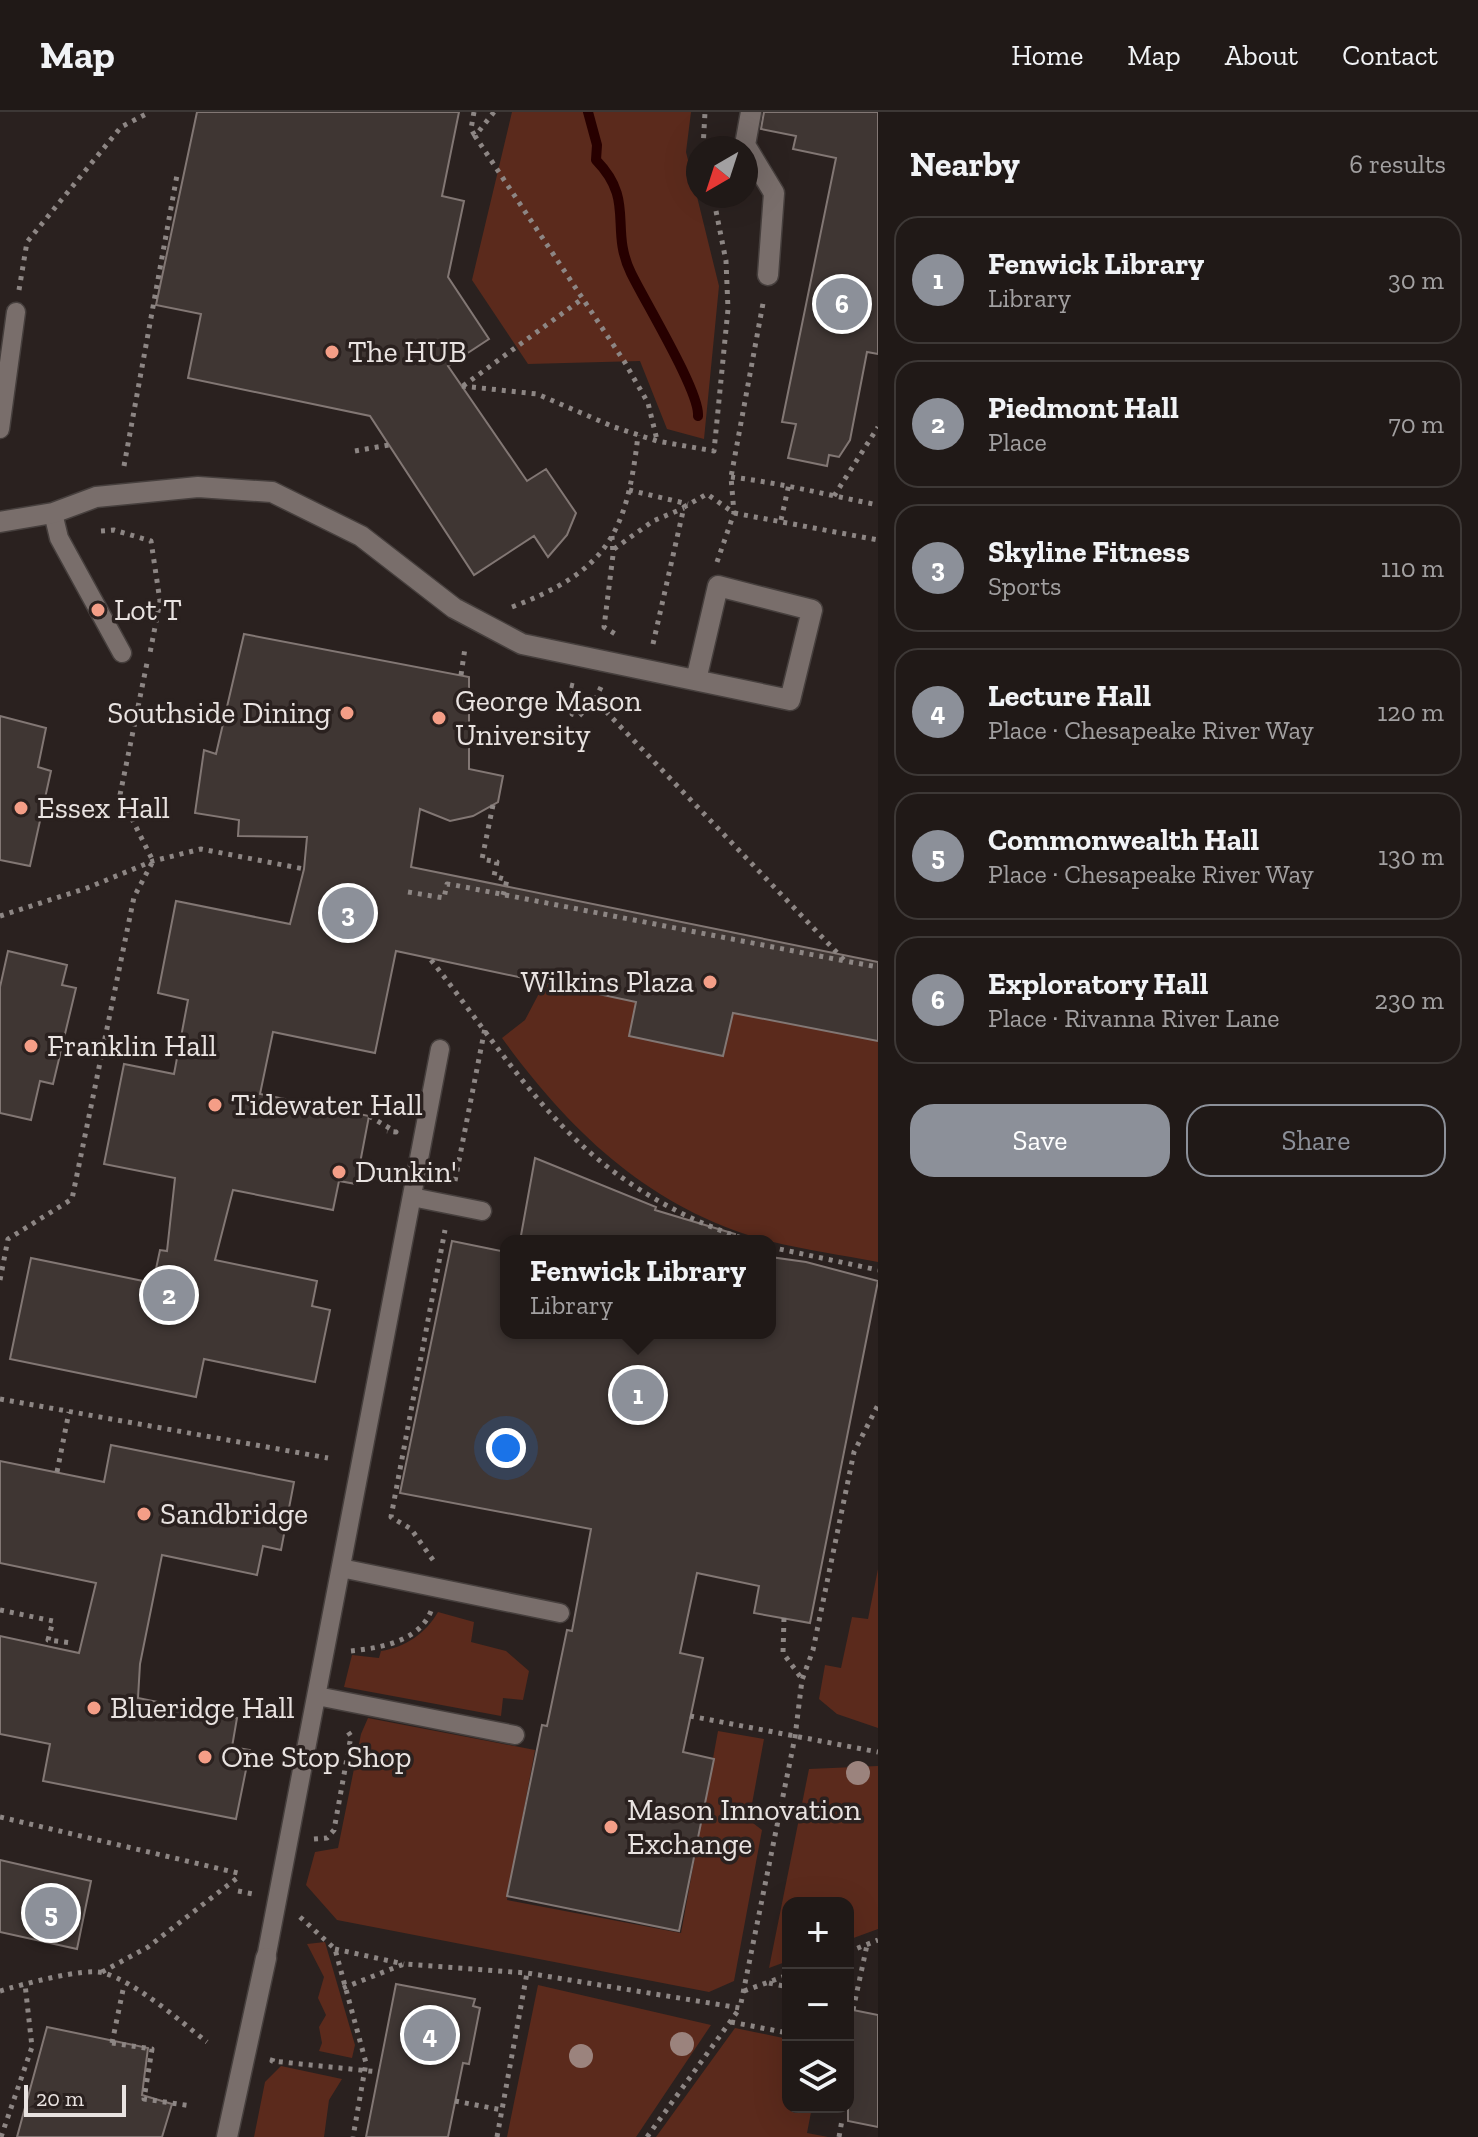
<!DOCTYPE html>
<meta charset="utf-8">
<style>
:root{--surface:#201917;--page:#282220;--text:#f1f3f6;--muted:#a2a0a1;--line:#3d3836;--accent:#8c9099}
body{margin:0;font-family:"Zilla Slab",serif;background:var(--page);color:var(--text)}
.controls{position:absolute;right:24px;bottom:24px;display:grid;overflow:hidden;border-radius:16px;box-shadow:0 8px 32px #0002}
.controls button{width:72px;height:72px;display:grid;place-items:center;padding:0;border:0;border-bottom:2px solid var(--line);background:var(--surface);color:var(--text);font:40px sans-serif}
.compass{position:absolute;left:686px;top:24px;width:72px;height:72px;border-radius:50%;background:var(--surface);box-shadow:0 8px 32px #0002;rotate:219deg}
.scale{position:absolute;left:24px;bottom:20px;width:102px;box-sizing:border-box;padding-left:8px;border:4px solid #e9e3e1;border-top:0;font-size:22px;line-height:28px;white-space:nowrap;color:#e9e3e1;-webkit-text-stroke:6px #2a211f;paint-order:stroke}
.you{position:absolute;left:506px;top:1336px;width:28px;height:28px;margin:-20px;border:6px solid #fff;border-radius:50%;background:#1a73e8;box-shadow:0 0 0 12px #1a73e833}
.badge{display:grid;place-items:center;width:52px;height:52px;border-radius:50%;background:var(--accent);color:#fff;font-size:26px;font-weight:700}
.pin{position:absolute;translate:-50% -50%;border:4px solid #fff;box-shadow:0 2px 8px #0006}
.popup{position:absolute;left:500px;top:1123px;width:276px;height:104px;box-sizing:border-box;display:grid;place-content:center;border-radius:16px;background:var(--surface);filter:drop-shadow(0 2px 6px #0005);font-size:26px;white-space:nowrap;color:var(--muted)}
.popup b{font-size:30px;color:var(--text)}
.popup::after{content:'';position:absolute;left:50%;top:100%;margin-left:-16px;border:16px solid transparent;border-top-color:var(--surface)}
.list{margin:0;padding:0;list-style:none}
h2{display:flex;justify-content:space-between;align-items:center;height:104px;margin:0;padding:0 32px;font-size:34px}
h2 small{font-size:26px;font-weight:400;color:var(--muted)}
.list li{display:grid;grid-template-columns:52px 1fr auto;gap:24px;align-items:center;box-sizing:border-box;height:128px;margin:0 16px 16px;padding:0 16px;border:2px solid var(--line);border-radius:24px}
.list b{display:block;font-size:30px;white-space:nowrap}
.list p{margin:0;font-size:26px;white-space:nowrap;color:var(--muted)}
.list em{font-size:26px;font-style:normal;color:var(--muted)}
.actions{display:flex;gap:16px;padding:24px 32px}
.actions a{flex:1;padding:18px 0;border:2px solid var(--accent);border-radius:24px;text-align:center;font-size:28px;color:var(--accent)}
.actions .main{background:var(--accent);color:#fff}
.icon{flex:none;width:44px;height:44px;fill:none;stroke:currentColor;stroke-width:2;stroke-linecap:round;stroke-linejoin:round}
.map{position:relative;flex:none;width:878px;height:2025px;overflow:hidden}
header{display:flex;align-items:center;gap:48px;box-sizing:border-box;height:112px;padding:0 40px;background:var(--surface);border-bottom:2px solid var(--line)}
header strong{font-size:38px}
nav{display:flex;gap:44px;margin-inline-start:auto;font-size:28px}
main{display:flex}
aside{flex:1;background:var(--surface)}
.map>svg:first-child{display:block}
.green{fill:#5b2a1c}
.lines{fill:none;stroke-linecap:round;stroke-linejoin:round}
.stream{stroke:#270000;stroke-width:10}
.building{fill:#3f3633;stroke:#827774;stroke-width:2}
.service-casing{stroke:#463f3d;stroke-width:21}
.minor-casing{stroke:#463f3d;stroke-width:23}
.path{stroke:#8d8684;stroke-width:5;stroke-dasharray:4 6;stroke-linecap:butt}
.service{stroke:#796e6b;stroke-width:18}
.minor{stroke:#796e6b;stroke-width:20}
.tree{fill:#9b837d}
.poi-dot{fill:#f49e87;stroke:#2a211f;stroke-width:3}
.labels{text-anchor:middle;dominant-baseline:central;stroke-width:7;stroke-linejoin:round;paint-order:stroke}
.poi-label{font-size:30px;fill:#e9e3e1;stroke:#2a211f;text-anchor:start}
</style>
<header>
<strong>Map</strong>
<nav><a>Home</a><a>Map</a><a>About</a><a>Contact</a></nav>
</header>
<main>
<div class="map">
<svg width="878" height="2025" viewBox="0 0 878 2025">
<rect width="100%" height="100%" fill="#2a211f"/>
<path class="green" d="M512,0H691L686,40L719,174L704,327L667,317L640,249L528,252L472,168Z
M545,870L636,890L630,924L723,944L733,901L878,929V1150C842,1143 805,1138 769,1129C652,1098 571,1021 502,926L525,908Z
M878,1457V1616L837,1602L819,1587L825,1553L841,1556L852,1505L868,1507Z
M438,1500L474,1510L471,1530L506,1539L529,1559L523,1588L503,1586L501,1604L344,1575L352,1543L379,1546L381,1539C406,1535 426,1521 438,1500Z
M368,1606L535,1638L507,1788L681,1821L718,1619L764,1627L749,1708L762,1718L734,1869L709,1880L337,1808L306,1773L315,1740L338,1736L361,1622Z
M878,1654V1817L848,1828V1791H788V1849L769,1856L809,1657Z
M325,1830L355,1933L352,1946L319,1939L322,1931L319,1915L326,1903L318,1886L324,1865L307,1832Z
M538,1873L711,1913L636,2025H507Z
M735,1916L788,1927V1995H812L807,2021L828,2025H656Z
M281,1954L342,1967L329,1988L324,2025H254L265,1970Z"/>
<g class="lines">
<path class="stream" d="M588,0L597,33L596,48C636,89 609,116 631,161C645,190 700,280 698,304"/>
</g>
<path class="building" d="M197,0H459L442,84L464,89L448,165L489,227L448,254L527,369L546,357L576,401L567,423L548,445L534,424L474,463L370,304L188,266L201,202L156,193Z
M764,0H878V242L867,240L850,328L839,345L829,343L827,354L788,346L796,312L782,310L836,46L793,37L796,24L761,17Z
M244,522L469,565V657L503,664L498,690L473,704L450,709L420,697L411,755L878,850V929L733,901L723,944L629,924L636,890L396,839L375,941L273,920L260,982L369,1004L356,1072L339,1069L333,1098L233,1078L215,1148L317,1169L312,1194L330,1198L315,1270L204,1247L196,1285L10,1247L31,1146L153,1171L160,1138L167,1139L175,1066L104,1052L124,952L174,962L188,888L158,881L176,789L290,812L304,757L307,725L238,724L239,708L195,701L204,638L216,642Z
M0,604L46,616L38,655L51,659L30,754L0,748Z
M8,839L67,853L62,873L76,876L53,972L40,969L31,1008L0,1001V875Z
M535,1046L656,1095L655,1098L735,1122L734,1129H520Z
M452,1129L506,1140V1221H770V1145L806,1150L878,1169L810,1511L754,1501L759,1474L697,1461L680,1541L703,1546L683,1640L714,1647L679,1819L507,1784L542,1613L547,1614L567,1518L572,1519L591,1417L400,1381Z
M111,1333L294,1370L281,1438L263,1434L257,1463L162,1443L140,1552L138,1586L237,1606L232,1635L250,1638L236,1707L43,1669L50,1632L0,1622V1524L79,1541L96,1471L0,1451V1349L104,1370Z
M0,1748L91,1769L77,1837L0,1820Z
M396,1872L475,1887L473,1894L480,1896L469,1952L463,1951L448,2025H366Z
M848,1897L878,1903V2015L848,2009Z
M47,1915L148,1936L142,1983L172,1992L162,2025H17Z"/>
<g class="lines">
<defs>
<path id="service" d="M0,317L16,200
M53,401L59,426L122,541
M412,1085L482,1099
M341,1456L560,1501
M317,1584L515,1623
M266,1846L440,937"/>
<path id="minor" d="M751,0L745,33L774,81L768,163
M0,410L53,401L96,385L198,375L272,380L361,424L454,496L522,532L790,588L812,498L718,474L696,568
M227,2025L266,1846"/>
</defs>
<use href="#service" class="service-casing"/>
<use href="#minor" class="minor-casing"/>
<path class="path" d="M474,0L471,17L475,24
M494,0L475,24L624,249L648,291L657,328
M703,36L705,0
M19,178L27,130L121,15L150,0
M462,274L537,282L614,315L657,329L714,339L728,197L726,149L713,84
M463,274L582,187
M355,339L389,333
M124,354L177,63
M731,365C781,371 828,383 878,393
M629,378L688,392
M834,384L878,315
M781,408L789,372
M101,419L114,418L151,429L160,489L150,541
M612,424L613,443L604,515L617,523
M614,437L653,409L684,396
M717,450L734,401L731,365L764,186
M512,495C607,459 627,422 638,323
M653,532L684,395L707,382L734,401L878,428
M461,563L465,536
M570,573L574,574L572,602L579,604L595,588
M601,575L595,588L845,849L878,855
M493,693L482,747L497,750L494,764L507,768L503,783
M408,780L444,786L447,772L454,773L845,849
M0,804L87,776L153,749L201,737L304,757
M431,848C481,911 527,984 586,1037C633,1079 692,1111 751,1129
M369,1004L396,1020L387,1019
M455,1069L485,916
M770,1135L878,1158
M0,1168L8,1127L72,1087L134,785L153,749L120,683L147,551
M0,1287L328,1346
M57,1360L69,1300
M433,1448L411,1417L391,1405L445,1118
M0,1498L53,1509L48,1528L72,1531
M784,1506L783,1541L802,1567
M351,1539C379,1536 419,1530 431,1499
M690,1604L878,1640
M0,1705L242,1762
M314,1727L327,1726L334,1718L351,1624L346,1617
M238,1779L253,1782
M300,1805L335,1837L366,1951L353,2025
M335,1837L404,1852
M848,1840L878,1828
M102,1860L148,1835L241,1763
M769,1871L788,1875
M343,1876L404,1852L527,1861L740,1896L795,1625L802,1568L813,1538L854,1340L878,1293
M0,1879C20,1873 85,1855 104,1861C137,1871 180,1909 207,1930
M744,1879L788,1863
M853,1898L867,1833
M731,1910L788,1921
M112,1931L152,1937L144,1987L192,1994
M112,1931L124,1873
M273,1946L272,1949L379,1960
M455,1989L502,1998
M1,2025L32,1935L25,1872
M497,2025L527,1861
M647,2025L740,1896
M839,2025L842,2008"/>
<use href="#service" class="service"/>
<use href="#minor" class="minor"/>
</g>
<g class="tree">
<circle cx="858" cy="1661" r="12"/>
<circle cx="682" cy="1932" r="12"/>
<circle cx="581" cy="1944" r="12"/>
</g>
<g class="poi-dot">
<circle cx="332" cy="240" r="8"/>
<circle cx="98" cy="498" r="8"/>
<circle cx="347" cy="601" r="8"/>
<circle cx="439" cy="606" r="8"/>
<circle cx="21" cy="696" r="8"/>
<circle cx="710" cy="870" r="8"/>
<circle cx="31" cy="934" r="8"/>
<circle cx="215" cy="993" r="8"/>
<circle cx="339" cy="1060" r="8"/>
<circle cx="144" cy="1402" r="8"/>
<circle cx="94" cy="1596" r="8"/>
<circle cx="205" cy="1645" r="8"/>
<circle cx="611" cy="1715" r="8"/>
</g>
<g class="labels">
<g class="poi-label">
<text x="348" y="240">The HUB</text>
<text x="114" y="498">Lot T</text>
<text x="455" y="589">George Mason<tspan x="455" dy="34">University</tspan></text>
<text x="331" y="601" text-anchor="end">Southside Dining</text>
<text x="37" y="696">Essex Hall</text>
<text x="694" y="870" text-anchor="end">Wilkins Plaza</text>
<text x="47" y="934">Franklin Hall</text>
<text x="231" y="993">Tidewater Hall</text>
<text x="355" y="1060">Dunkin'</text>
<text x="160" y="1402">Sandbridge</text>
<text x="110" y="1596">Blueridge Hall</text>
<text x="221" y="1645">One Stop Shop</text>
<text x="627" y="1698">Mason Innovation<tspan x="627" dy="34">Exchange</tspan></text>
</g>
</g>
</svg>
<div class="controls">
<button>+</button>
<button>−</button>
<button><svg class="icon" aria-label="layers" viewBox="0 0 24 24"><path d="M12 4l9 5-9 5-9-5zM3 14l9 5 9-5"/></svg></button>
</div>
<svg class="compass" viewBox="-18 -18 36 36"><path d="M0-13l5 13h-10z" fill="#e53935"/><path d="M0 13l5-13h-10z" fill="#a2a0a1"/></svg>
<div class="scale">20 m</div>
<div class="you"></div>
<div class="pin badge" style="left:638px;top:1283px">1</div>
<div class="popup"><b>Fenwick Library</b>Library</div>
<div class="pin badge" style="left:169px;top:1183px">2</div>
<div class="pin badge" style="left:348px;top:801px">3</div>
<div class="pin badge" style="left:430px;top:1923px">4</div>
<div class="pin badge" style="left:51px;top:1801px">5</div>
<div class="pin badge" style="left:842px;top:192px">6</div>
</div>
<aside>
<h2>Nearby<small>6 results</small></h2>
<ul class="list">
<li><span class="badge">1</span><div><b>Fenwick Library</b><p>Library</p></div><em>30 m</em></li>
<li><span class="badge">2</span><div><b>Piedmont Hall</b><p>Place</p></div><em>70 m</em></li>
<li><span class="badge">3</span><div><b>Skyline Fitness</b><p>Sports</p></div><em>110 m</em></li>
<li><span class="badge">4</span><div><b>Lecture Hall</b><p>Place · Chesapeake River Way</p></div><em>120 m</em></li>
<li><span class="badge">5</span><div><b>Commonwealth Hall</b><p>Place · Chesapeake River Way</p></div><em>130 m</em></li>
<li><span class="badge">6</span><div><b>Exploratory Hall</b><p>Place · Rivanna River Lane</p></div><em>230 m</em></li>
</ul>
<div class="actions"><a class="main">Save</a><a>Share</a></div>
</aside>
</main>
